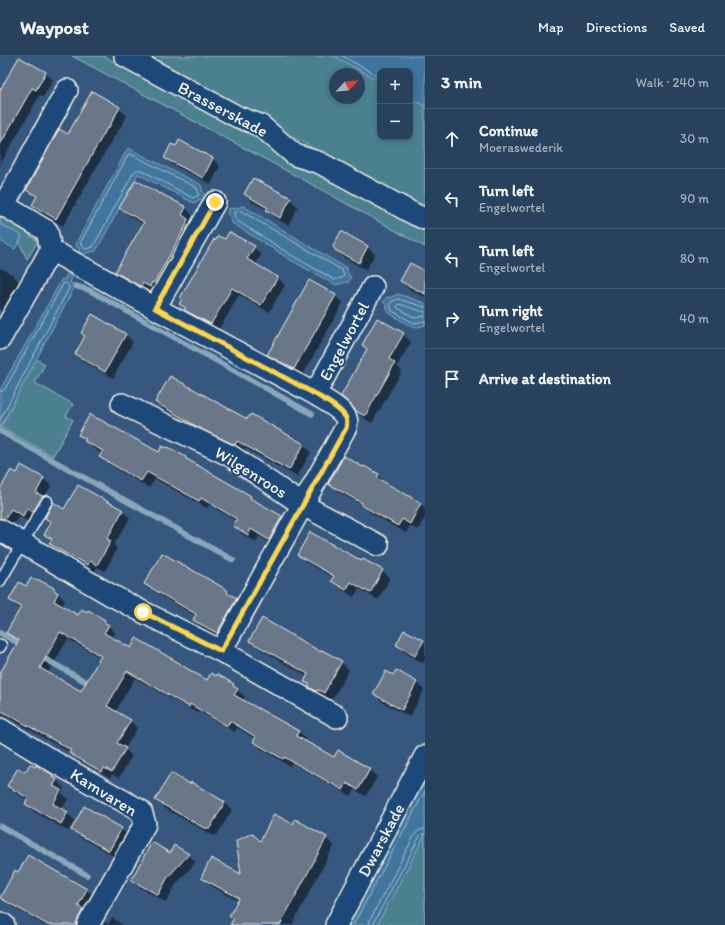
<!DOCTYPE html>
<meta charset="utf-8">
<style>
:root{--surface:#28425e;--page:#344d67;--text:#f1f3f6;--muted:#a5b0bc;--line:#445b73}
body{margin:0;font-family:Itim,sans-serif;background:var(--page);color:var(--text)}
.controls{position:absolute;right:12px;top:12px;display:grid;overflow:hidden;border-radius:8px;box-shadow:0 2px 6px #0003}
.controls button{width:36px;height:36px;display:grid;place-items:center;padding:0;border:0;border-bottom:1px solid var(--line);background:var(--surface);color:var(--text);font:20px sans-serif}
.compass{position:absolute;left:329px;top:12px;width:36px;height:36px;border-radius:50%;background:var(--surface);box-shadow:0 2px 6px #0003;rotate:64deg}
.stop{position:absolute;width:12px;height:12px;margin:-9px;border:3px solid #ffd54a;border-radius:50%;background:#fff}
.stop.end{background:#ffd54a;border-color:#fff;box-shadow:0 1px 4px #0008}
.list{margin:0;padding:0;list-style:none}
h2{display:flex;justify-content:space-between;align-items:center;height:52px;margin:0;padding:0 16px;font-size:17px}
h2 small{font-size:13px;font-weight:400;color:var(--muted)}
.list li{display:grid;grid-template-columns:26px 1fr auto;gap:12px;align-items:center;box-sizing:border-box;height:60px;padding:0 16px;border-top:1px solid var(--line)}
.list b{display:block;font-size:15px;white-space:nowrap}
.list p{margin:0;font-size:13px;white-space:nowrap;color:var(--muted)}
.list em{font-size:13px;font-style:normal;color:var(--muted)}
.icon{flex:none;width:22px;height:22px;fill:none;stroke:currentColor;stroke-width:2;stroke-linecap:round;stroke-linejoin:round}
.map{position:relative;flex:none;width:425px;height:869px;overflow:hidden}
header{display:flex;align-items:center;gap:24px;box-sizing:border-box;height:56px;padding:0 20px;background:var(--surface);border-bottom:1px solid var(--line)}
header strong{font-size:19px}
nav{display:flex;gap:22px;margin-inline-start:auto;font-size:14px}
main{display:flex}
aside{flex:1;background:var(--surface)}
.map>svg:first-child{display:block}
.green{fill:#4c818f;stroke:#a0b9bc;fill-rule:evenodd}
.water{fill:#41759e;stroke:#89a7bc}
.shadow{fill:#0007;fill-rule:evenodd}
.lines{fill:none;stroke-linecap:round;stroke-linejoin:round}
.shore{stroke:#acbfca;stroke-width:1}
.stream{stroke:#89a7bc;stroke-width:5.5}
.building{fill:#6a7789;stroke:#f4f1e8;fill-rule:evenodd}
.service-casing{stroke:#f4f1e8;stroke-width:13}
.minor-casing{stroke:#f4f1e8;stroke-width:24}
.service{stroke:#1f4a7a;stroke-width:10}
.minor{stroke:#1f4a7a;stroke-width:21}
.route{stroke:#ffd54a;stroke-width:5}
.labels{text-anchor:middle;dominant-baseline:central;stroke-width:4;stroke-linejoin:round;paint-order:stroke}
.street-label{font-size:17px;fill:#f4f1e8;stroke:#1f4a7a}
</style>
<header>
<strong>Waypost</strong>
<nav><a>Map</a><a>Directions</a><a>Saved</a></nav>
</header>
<main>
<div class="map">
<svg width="425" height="869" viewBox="0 0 425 869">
<rect width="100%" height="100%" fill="#36587e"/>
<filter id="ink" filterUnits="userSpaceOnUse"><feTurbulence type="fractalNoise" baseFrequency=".025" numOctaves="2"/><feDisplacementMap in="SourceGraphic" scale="8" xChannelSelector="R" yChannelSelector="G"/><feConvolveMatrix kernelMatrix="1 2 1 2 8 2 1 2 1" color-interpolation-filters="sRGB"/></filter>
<g filter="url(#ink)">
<path class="green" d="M72,0H104L416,168L425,170V191L300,122Z
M150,0H334L380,25V81H410V42L425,50V151L399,141ZM335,18H359V42H335Z
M0,155L27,170L30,180L38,185L27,203L19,186L22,180L0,168Z
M36,303L45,308L35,327L73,348L66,360L73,364L53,400L1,371Z
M425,779V869H377Z"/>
<path class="water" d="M334,0H425V50L410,42V15H380V25Z
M128,92L201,129L203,137L205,138L202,144L200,143L194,147L138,118L96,195L86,197L84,200L78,196L80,193L76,190L77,185Z
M243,150L346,212L349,220L351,221L348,227L346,226L336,229L294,206L232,167L229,159L227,157L230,152L233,153Z
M0,168L22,180L15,193L0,185Z
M67,218L73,220L70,226L75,230L0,372V334L62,223L64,224Z
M398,238L425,247V269L414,272L389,257L386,249L383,246L387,241L389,242Z
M425,716V779L377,869H342Z"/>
<path class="shadow" d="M45,17L53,24L43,41L40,39L0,109V36Z
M93,37L119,52L127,60L116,79H115L63,170L41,157L33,149L37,142L27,133L68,79Z
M180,86L213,103L220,110L211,128L173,109L166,102L176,92Z
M161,138L186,152L193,160L190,166L195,171L157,238L151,234L149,237L124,223L116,216L144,168L128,159L121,152L160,139Z
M245,138L290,143L298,151L288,169L275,162L268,154L252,146Z
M225,185L254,191L261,199L255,209L278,222L285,229L269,256L239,239L218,275L193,261L181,248L216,186Z
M367,191L375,198L366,214L343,201L336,193Z
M0,212L12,218L19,226L2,255L0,254Z
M425,216V241L409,233L402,225Z
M335,240L343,247L302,320L276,306L268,298Z
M403,278L411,286L397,310L402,315L372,367L364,362L356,354L368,294L363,289Z
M126,279L133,286L113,322L84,306L76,298Z
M156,346L248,365L304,389L311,396L297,421L245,392L243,396L210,380L164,354Z
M79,379L159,398L185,402L190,407L250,441L258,448L282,461L289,469L277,491L259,480L256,486L242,478L234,470L237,465L209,449L207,452L155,423L149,432L108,408L101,401L102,398L93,392Z
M22,410L44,423L51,430L30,467L19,460L15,467L12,466L10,470L0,472V435L17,418Z
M363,412L378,419L386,427L385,428L421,448L425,452V461L418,474L410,470L406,477L369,456L362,449L337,435L330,427Z
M78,430L123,455L130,462L114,489L117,493L105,515L97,511L95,515L57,494L50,487L52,485L45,479L52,468L46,462L64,454Z
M298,499L362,507L382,515L390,522L378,544L359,533L354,541L340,532L332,525L334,522L306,506Z
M146,528L228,535L244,551L225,584L202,571L195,564L196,560L153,535Z
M27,531L54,533L65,545L61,551L78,561L104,565L115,577L112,583L131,593L181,608L184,611L208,625L233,629L245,641L242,645L298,675L306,683L304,685L334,702L338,696L370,713L377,721L366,740L355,734L351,740L292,707L290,710L261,693L254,686L256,683L237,672L235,676L198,655L197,657L135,622L115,656L130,664L137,672L125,693L132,700L119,722L112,718L110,722L78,704L71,697L0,657V619L19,586L14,584L7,577L21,553L17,551L10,543ZM68,583L101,602L82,636L48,617Z
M250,585L322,597L341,606L349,614L332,644L327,641L324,642L318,639L305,625L308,621L258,592Z
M423,585L425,587V603L423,607L404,596L397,589Z
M416,626L424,634L410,661L382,646L375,638Z
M26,718L53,720L56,723L50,734L52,735L57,725L64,732L61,736L68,743L61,754L67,757L75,765L68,775L33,755L26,748L28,744L16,738L9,730Z
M157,744L224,746L232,754L217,779H212L164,752Z
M293,769L326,782L334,790L292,869H231L234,864L230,860L238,845L210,829L202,821L242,820L260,787Z
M72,773H121L129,780L117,802L80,781Z
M170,798H188L196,806L176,828L166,846L139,831L132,824Z
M19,817L86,833L93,840L85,869H44L8,848L1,841Z
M112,862L123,869H103L105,866L108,868Z"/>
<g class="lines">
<path class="shore" d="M342,0L380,21
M129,98H131L197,132L199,139L193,142L141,114H136L134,116L93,191L90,192L85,193L81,188V186Z
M241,155L342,214L344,221L335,224L296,202L236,164L234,157Z
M425,251L398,243L391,246L390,248L392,255L414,267L425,265
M425,256L421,255L399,248L397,250L398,252L415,262L425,260
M0,335H3L5,333L63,228L66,227L69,230V232L0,364
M353,869L425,735
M369,869L370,864L415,778L420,774L425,773
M374,869V866L420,780L422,778H425"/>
<path class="stream" d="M75,230L89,234L312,358
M0,375L233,504
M0,577L24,590
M40,600L88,627
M0,770L87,819"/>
</g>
<path class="building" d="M19,1L46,16L36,34L32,32L0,89V34Z
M92,35L120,51L108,73L107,72L56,163L32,149L37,140L26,134L59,73L68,78Z
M179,84L213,102L203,122L164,102L171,88L176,90Z
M253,122L291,142L280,162L266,154L268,152L244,138Z
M136,124L160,138V137L186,151L182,159L188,163L186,168H187L154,227L152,226L150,231L143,227L141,231L115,216L144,166L119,152Z
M341,175L368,190L359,207L335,194V193L333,191Z
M229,176L255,190L247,203L278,221L261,249L232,232L211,268L184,254L186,252L179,248L182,243L180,242L214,183L215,185L218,180L225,183Z
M410,207L425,215V238L400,225Z
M309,224L336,239L294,313L267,299Z
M92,258L126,278L105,316L75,298L85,280L81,277Z
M377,262L404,277L389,303L395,307L365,360L356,355L349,347L341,340L367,293L362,289Z
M170,320L247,363L251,358L304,388L289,414L237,385L235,389L201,373L155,346Z
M90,358L97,363V362L159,396L162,390L167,392L168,391L186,401L185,402L251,440L250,442L282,460L269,484L251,473L248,479L233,470L237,463L201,442L199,445L147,416L141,425L99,401L103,395L84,385L86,383L78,379Z
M344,400L363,411L364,410L379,418L377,422L421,447L410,468L402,463L398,470L361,449L362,447L328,428Z
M21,409L44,422L36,437L43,440L33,456L27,452L23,460L11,453L5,463L0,462V433L11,414L17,417Z
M78,429L123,454L107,483L111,485L97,509L90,505L88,509L63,496L49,487L52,483L44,479L51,466L45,462L53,446L64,453Z
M310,476L362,505L363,503L383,514L370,537L351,526L346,534L331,525L334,520L297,499Z
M162,497L224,532L228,535L227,537L237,542L217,577L193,564L196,558L144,528Z
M31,522L36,524L37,523L54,532V534L58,537L54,545L78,559L82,553L87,556L88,554L105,564L104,566L109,569L104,577L131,592L136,582L181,608V609L207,624L211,617L216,620L217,618L234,628L233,630L238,633L234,639L299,675L296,680L334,701L338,694L370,713L358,734L347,727L343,734L284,701L283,703L253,686L256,681L230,665L227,670L190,648L189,651L127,615L107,650L131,664L117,687L126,692L112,716L104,712L102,716L69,697L71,694L0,654V617L19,584L6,577L21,551L9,544L19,526L26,530ZM60,576L101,600L81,635L40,612Z
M262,562L321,596L322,594L342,605L324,637L319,634L316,635L309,631V628L304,626L308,618L249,585Z
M404,574L424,584L415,600L396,589Z
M396,614L417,626L402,654L373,638L386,615L393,619Z
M30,708L35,711L36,709L47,715L53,719L52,721L57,723L53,730L61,734L53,748L68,756L61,768L25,748L28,742L7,730L18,712L25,716Z
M171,717L190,728L191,726L225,746L210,772H204L155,744Z
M84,750L122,772L109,795L71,774Z
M274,758L293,768L295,763L327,781L280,869H230L234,862L229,860L239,842L201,822L211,802L241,818L236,785L252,777L260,785Z
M152,786L170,797L174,789L189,798L168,821L158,839L131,824Z
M28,799L87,833L78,850L83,853L78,863L76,869H48L0,842L15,814L18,816Z"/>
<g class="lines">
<defs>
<path id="service" d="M0,525L47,445
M0,591L1,589"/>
<path id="minor" d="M125,0L238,61L260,69L295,99L320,107L414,158L425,163
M0,147L47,175L51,194
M4,149L67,34
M51,194L155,252L315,338C324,344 341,352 346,362C347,365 347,368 346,371L221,595
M155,252L215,146
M0,283L51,194
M315,338L373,231
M122,348L231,400L303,449L378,489
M0,474L109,538L143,556L221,595L337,661
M0,673L56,707L141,755L145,768L88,869
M0,867L4,869
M336,869L425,700"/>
</defs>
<use href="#service" class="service-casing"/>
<use href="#minor" class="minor-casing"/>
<use href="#service" class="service"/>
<use href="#minor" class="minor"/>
</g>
</g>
<g class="lines" filter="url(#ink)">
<path class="route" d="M143,556L221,595L346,372C347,368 347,365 346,362C341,352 324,344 315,338L155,252L215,146"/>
</g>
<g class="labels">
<g class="street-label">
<text transform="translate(223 53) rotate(28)">Brasserskade</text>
<text transform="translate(344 285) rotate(-62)">Engelwortel</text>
<text transform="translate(251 416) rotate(32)">Wilgenroos</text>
<text transform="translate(104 736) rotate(32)">Kamvaren</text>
<text transform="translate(381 784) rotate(-62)">Dwarskade</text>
</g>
</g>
</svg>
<div class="controls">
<button>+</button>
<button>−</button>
</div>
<svg class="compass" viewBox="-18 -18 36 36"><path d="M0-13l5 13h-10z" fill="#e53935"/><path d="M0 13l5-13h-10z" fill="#a5b0bc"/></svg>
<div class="stop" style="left:143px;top:556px"></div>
<div class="stop end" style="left:215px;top:146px"></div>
</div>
<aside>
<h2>3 min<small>Walk · 240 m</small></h2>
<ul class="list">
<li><svg class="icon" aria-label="ahead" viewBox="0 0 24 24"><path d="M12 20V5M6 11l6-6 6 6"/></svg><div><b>Continue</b><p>Moeraswederik</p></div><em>30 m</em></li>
<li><svg class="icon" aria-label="left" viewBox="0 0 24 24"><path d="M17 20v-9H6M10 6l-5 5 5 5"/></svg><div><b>Turn left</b><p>Engelwortel</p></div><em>90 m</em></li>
<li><svg class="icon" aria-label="left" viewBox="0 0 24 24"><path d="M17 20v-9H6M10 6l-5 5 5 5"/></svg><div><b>Turn left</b><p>Engelwortel</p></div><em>80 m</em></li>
<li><svg class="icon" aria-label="right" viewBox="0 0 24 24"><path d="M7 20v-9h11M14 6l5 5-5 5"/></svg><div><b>Turn right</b><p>Engelwortel</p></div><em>40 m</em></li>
<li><svg class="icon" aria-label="arrive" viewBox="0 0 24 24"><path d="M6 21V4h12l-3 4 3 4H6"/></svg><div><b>Arrive at destination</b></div></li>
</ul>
</aside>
</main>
